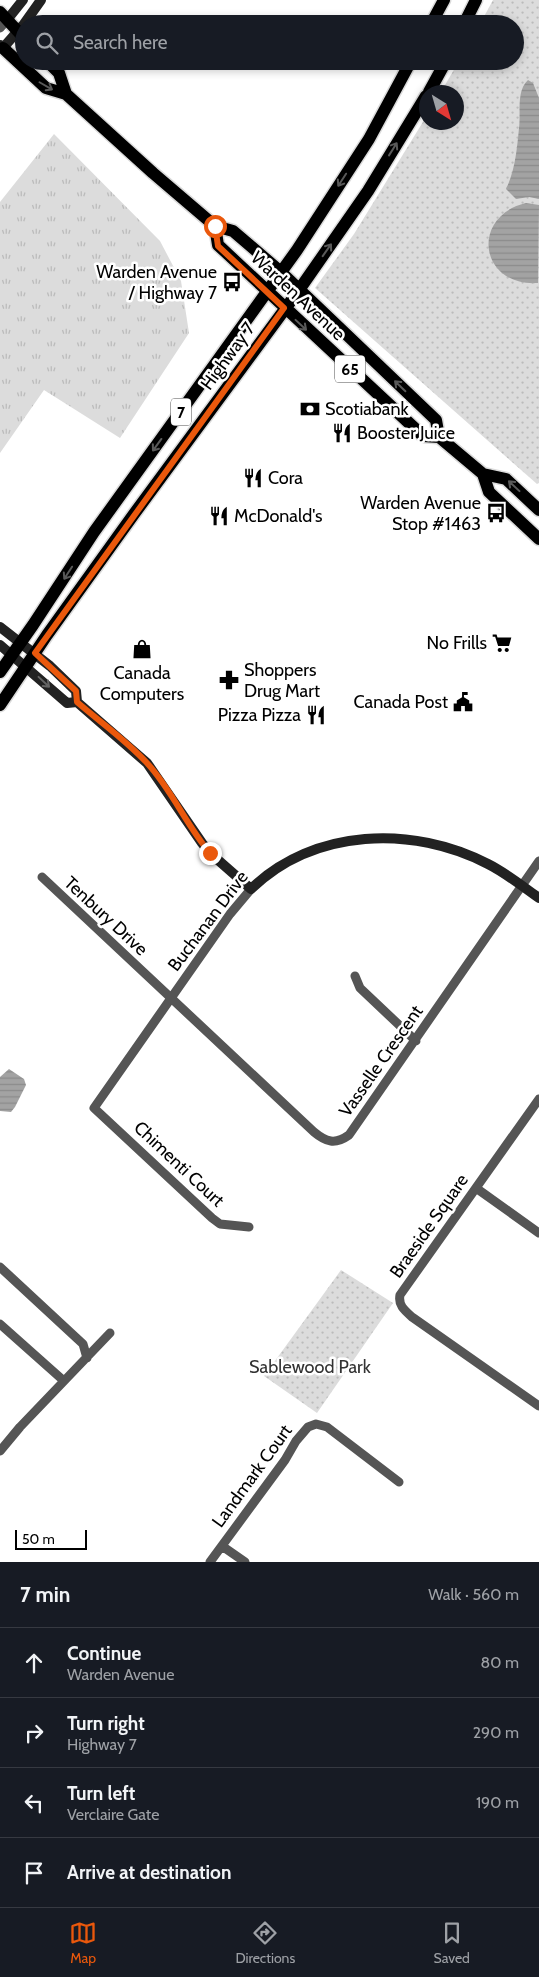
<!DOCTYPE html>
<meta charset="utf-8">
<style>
:root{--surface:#171b24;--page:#20242c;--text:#f1f3f6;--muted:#9ea1a6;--line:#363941;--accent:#ea580c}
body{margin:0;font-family:Cabin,sans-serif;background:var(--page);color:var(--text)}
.compass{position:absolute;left:419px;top:85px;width:45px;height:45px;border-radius:50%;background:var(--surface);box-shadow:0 2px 8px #0003;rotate:143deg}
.scale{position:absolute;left:15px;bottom:12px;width:72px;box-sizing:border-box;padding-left:5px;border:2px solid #000;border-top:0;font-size:14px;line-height:18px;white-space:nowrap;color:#000;-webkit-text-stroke:4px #fff;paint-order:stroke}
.stop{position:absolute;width:15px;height:15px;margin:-11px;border:4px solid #ea580c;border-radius:50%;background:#fff}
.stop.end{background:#ea580c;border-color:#fff;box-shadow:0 1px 5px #0008}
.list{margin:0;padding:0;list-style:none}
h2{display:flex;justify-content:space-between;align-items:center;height:65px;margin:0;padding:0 20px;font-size:21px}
h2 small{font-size:16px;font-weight:400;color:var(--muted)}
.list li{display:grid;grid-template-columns:32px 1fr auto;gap:15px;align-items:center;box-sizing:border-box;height:70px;padding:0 20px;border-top:1px solid var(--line)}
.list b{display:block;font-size:19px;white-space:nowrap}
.list p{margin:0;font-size:16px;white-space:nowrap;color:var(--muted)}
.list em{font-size:16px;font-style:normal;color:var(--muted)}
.icon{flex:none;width:28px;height:28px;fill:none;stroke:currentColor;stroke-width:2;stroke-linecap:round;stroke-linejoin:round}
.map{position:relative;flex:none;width:539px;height:1562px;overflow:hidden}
.search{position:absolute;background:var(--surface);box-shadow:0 2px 8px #0003;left:15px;right:15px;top:15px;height:55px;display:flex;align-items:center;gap:12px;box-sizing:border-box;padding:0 18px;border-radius:28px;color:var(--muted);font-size:19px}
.sheet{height:345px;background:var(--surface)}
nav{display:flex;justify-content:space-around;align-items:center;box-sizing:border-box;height:70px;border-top:1px solid var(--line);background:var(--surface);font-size:14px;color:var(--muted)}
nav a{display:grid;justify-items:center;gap:2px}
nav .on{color:var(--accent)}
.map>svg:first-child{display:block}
.grass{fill:url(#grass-tufts)}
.park{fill:url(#park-dots)}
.water{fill:url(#water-rules)}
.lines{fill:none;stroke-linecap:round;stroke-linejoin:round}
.primary-casing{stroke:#dbdbdb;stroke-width:15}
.street{stroke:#555;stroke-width:9}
.secondary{stroke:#222;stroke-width:10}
.primary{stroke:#000;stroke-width:12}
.oneway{stroke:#595959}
.oneway2{stroke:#646464}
.route{stroke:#ea580c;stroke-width:6}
.labels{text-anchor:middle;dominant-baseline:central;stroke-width:5;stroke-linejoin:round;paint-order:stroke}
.shield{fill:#fff;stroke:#4c4c4c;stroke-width:1}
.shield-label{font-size:16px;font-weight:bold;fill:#000}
.poi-label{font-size:18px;fill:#000;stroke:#fff;text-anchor:end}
.street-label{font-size:18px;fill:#000;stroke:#fff}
.park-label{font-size:18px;fill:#333;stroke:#fff}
</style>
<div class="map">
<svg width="539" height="1562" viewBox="0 0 539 1562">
<defs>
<pattern id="grass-tufts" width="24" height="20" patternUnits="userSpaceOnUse" patternTransform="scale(1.25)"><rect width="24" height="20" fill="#dcdcdc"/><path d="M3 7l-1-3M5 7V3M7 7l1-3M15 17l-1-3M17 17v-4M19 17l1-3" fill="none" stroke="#bbb"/></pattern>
<pattern id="park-dots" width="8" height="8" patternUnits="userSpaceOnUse" patternTransform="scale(1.25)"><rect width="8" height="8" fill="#dcdcdc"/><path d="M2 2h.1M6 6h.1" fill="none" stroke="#bbb" stroke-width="1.8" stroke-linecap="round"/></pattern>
<pattern id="water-rules" width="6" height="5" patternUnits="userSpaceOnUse" patternTransform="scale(1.25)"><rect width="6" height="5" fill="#a3a3a3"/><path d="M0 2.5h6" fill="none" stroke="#8b8b8b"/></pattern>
</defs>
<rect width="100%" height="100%" fill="#fff"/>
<path class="grass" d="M54,134L160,241L181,281L189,333L120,438L44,390L0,453V202Z"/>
<path class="park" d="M493,0H539V483L537,484L315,288L354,234L426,117V122H456V92H441L459,61H515V24H480Z
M341,1270L393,1303L317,1413L264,1376Z"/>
<path class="water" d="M528,80L533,83L539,98V199L529,197L516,199L506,189C515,171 517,149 519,128C521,113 516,91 528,80Z
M526,203L539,205L538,283C479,287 470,216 526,203Z
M9,1069L24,1079L26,1085L15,1107L11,1112L0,1111V1077Z"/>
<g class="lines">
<defs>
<path id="primary" d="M0,12L24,38
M431,24L444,0
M464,24L476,0
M3,48L46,88L66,94L153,173L215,226L233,231L281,272L436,420L439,437
M47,61L59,73L66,94
M429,92L446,61
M215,226L218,245L423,436L439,437L483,474L506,479L539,510
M483,474L489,492L539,539
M0,672L33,625L94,532L297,250L369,139L411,61
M0,705L47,635L134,514L299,290L368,191L426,96"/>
</defs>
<use href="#primary" class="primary-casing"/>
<path class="street" d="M0,28L7,20
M42,877L314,1132C326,1142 335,1145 349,1135L539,861
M355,976L360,988L416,1041
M539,1099L400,1295C398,1305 404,1310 412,1317L539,1406
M476,1188L539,1233
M249,1227L220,1224L212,1218L94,1108L230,914L251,889
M0,1267L83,1344L87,1358
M0,1324L64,1381
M0,1451L20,1427L110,1333
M222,1546L245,1562
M210,1562L285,1460L296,1441L308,1427L316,1424L327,1427L399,1482"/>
<path class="secondary" d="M7,20L23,0
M24,24L41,0
M0,45L3,48L24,24
M0,627L50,666L76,691L77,702L147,763L202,843L210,853L251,889C314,828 413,825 488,864C506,873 522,886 539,898
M0,645L67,703L77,702"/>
<use href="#primary" class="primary"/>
</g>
<defs><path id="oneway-shaft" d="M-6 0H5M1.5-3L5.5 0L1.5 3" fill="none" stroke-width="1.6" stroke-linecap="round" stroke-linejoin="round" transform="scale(1.25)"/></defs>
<g class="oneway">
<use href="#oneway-shaft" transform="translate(46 86) rotate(30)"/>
<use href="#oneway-shaft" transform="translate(393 149) rotate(-58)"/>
<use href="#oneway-shaft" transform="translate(342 180) rotate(123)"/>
<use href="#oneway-shaft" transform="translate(327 250) rotate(-55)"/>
<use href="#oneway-shaft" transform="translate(301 325) rotate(43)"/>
<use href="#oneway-shaft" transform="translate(400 386) rotate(-136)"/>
<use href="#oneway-shaft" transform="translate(157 445) rotate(126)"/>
<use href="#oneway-shaft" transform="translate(514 486) rotate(-137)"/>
<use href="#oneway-shaft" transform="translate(68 573) rotate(123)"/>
</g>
<use class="oneway2" href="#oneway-shaft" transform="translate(44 682) rotate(43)"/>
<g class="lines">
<path class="route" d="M210,853C186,825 172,790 147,763C126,740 100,722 77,702L76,691L35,653L284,308L218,246L215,226"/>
</g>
<defs>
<symbol id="bus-bare" viewBox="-9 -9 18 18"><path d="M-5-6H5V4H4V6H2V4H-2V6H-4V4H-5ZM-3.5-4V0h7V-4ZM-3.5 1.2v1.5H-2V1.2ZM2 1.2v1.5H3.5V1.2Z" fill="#000" stroke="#fff" stroke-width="2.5" paint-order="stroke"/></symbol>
<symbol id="bank-bare" viewBox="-9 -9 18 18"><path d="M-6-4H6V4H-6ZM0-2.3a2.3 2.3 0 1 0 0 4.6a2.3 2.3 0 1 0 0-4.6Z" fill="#000" stroke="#fff" stroke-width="2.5" paint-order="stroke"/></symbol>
<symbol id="restaurant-bare" viewBox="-9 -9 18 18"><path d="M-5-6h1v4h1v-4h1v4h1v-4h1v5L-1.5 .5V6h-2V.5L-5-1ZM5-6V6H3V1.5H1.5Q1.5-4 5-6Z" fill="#000" stroke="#fff" stroke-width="2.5" paint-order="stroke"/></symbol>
<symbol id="supermarket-bare" viewBox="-9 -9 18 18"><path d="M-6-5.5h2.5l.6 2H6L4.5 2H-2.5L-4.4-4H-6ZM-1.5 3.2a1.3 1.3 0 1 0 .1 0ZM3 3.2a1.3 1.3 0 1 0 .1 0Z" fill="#000" stroke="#fff" stroke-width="2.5" paint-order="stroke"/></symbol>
<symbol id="shop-bare" viewBox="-9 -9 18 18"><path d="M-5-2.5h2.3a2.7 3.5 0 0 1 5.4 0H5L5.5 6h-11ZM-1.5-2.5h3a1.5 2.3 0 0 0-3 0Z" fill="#000" stroke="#fff" stroke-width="2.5" paint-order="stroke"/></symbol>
<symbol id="pharmacy-bare" viewBox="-9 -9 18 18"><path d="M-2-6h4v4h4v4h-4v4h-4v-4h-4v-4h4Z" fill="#000" stroke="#fff" stroke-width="2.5" paint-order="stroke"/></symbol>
<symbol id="civic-bare" viewBox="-9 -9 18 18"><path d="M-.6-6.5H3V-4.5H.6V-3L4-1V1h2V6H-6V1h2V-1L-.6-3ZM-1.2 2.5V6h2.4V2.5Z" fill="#000" stroke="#fff" stroke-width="2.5" paint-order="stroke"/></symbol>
</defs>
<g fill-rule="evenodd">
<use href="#bus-bare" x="218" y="268" width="28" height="28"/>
<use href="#bank-bare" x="296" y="395" width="28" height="28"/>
<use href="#restaurant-bare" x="328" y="419" width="28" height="28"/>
<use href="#restaurant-bare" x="239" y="464" width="28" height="28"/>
<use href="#bus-bare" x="482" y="499" width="28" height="28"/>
<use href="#restaurant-bare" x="205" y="502" width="28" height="28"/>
<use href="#supermarket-bare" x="488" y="629" width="28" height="28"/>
<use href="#shop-bare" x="128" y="635" width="28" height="28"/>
<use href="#pharmacy-bare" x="215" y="666" width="28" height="28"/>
<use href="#civic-bare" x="449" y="688" width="28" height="28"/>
<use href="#restaurant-bare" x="302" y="701" width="28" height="28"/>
</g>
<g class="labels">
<g class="shield">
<rect x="335" y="355.5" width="30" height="27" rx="4"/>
<rect x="171" y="398.5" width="20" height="27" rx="4"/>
</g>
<g class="shield-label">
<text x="350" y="369">65</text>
<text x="181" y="412">7</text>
</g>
<g class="poi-label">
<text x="217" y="272">Warden Avenue<tspan x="217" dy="21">/ Highway 7</tspan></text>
<text x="325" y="409" text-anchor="start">Scotiabank</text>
<text x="357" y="433" text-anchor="start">Booster Juice</text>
<text x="268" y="478" text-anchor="start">Cora</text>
<text x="481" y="503">Warden Avenue<tspan x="481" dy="21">Stop #1463</tspan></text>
<text x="234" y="516" text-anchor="start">McDonald's</text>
<text x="487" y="643">No Frills</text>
<text x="244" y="670" text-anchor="start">Shoppers<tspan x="244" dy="21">Drug Mart</tspan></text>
<text x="142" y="673" text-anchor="middle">Canada<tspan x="142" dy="21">Computers</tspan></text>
<text x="448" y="702">Canada Post</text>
<text x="301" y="715">Pizza Pizza</text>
</g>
<g class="street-label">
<text transform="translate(298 296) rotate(43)">Warden Avenue</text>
<text transform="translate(228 356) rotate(-54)">Highway 7</text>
<text transform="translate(106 916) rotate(43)">Tenbury Drive</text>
<text transform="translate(208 921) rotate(-53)">Buchanan Drive</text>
<text transform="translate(381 1061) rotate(-55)">Vasselle Crescent</text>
<text transform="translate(179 1164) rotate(43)">Chimenti Court</text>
<text transform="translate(429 1226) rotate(-55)">Braeside Square</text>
<text transform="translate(252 1476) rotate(-54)">Landmark Court</text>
</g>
<g class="park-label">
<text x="310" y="1367">Sablewood Park</text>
</g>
</g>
</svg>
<svg class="compass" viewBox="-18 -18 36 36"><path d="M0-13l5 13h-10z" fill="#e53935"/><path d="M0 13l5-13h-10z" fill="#9ea1a6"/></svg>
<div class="scale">50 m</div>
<div class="stop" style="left:215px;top:226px"></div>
<div class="stop end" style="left:210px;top:853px"></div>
<div class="search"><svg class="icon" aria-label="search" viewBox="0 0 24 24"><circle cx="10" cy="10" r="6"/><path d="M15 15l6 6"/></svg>Search here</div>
</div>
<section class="sheet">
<h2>7 min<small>Walk · 560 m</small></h2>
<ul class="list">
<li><svg class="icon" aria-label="ahead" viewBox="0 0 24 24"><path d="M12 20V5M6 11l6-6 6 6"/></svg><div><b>Continue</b><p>Warden Avenue</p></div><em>80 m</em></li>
<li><svg class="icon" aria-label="right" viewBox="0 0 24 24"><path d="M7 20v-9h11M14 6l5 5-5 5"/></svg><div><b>Turn right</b><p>Highway 7</p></div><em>290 m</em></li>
<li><svg class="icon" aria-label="left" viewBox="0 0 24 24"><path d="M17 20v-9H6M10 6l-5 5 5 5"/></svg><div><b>Turn left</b><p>Verclaire Gate</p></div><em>190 m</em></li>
<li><svg class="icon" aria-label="arrive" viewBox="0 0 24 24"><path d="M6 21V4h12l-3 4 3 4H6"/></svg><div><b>Arrive at destination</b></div></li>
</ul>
</section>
<nav>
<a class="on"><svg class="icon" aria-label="map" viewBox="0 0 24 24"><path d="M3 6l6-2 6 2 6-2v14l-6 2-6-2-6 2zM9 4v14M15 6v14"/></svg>Map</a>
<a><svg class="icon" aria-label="directions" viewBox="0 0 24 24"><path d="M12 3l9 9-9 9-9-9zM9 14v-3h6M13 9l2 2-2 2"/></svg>Directions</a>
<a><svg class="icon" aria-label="saved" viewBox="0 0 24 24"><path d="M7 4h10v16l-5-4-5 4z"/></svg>Saved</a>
</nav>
